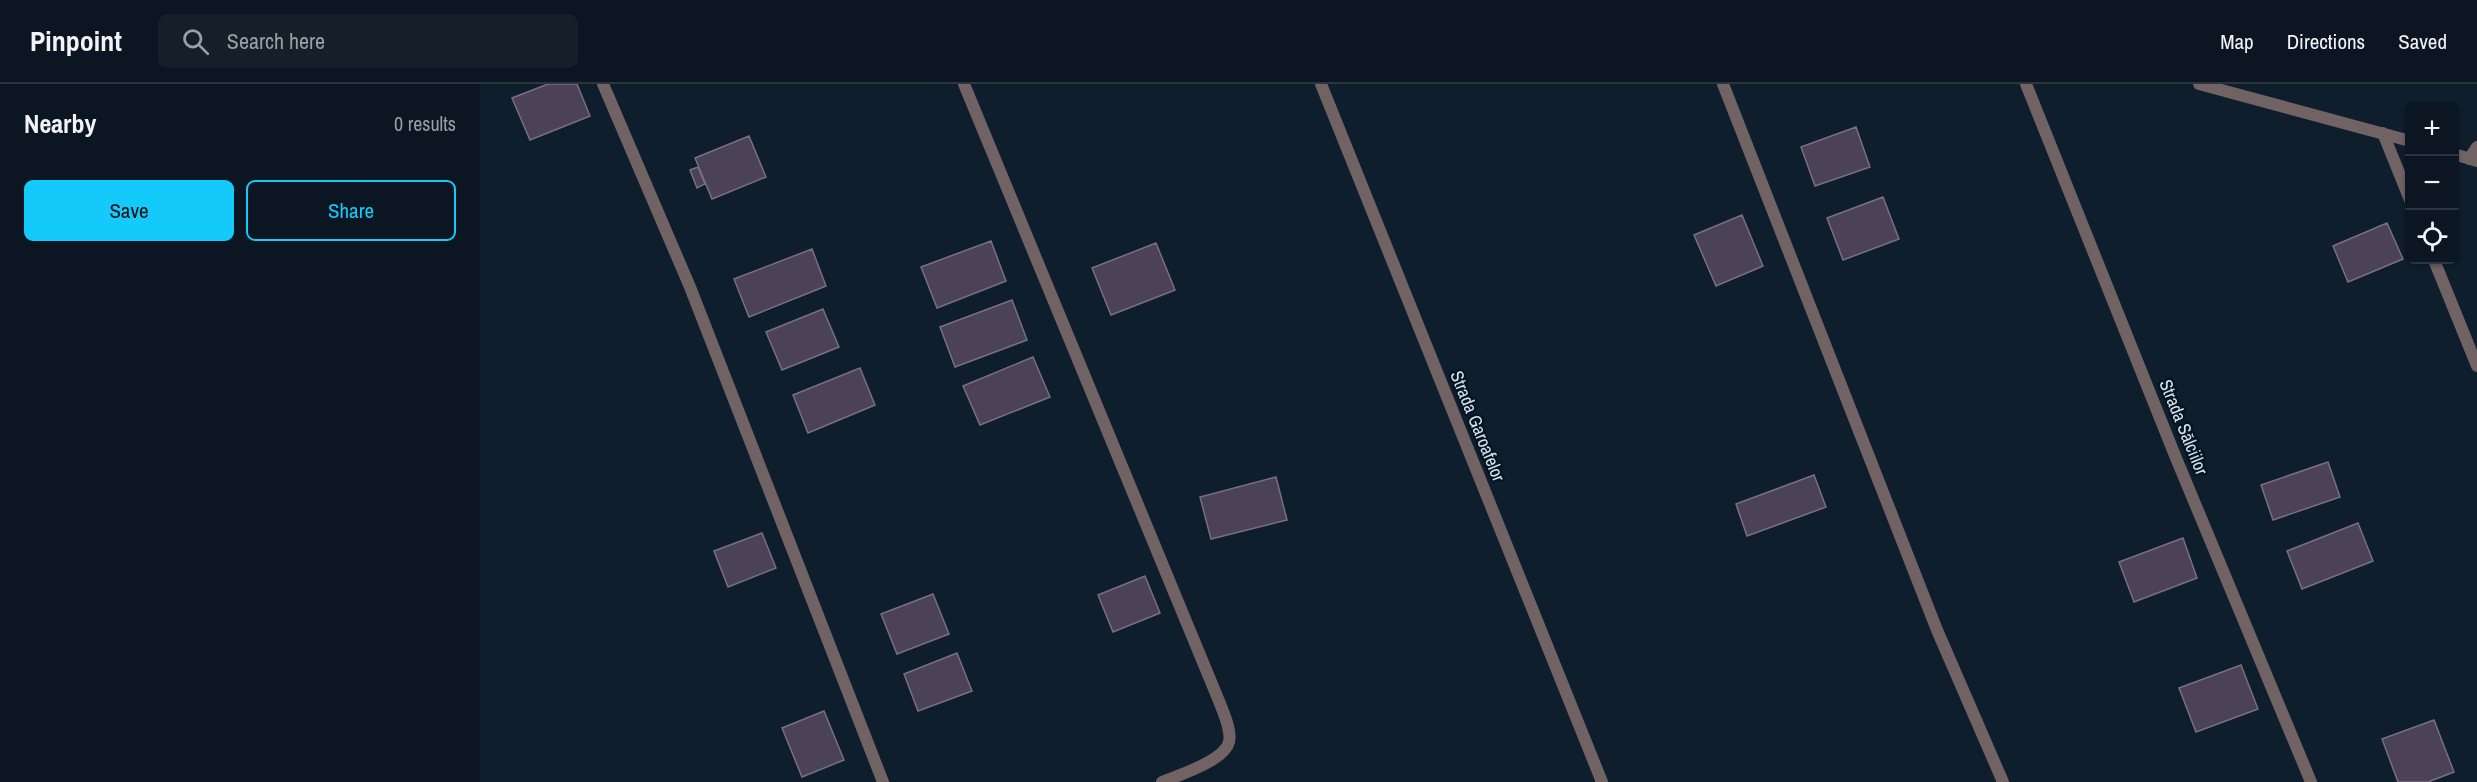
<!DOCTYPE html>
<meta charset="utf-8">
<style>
:root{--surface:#0b1622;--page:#141f2a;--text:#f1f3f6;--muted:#9a9fa5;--line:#2b3540;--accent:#14cafb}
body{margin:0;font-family:"Archivo Narrow",sans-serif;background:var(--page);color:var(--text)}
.controls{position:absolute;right:18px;top:18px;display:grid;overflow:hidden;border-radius:9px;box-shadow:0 2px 4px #0004}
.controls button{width:54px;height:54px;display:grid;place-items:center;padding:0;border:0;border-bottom:2px solid var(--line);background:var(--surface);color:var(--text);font:30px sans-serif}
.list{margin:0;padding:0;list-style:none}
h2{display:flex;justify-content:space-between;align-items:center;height:78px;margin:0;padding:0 24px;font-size:26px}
h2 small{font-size:20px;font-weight:400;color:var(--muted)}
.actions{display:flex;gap:12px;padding:18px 24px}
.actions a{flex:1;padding:14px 0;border:2px solid var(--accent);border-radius:9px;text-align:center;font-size:21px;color:var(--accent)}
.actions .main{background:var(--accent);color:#111}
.icon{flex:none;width:33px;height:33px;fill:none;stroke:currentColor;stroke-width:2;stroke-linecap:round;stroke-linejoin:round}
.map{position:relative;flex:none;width:1997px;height:698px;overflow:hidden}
header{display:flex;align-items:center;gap:36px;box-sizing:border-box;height:84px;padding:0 30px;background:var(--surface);border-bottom:2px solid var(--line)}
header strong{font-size:28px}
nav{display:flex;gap:33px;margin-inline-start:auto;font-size:21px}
.search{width:420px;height:54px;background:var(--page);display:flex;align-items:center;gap:15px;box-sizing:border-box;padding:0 21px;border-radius:9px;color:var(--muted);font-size:22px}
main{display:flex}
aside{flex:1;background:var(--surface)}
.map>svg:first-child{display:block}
.building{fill:#4c4256;stroke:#796f85;stroke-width:1.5}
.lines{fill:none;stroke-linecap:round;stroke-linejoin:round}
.street{stroke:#716263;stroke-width:12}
.labels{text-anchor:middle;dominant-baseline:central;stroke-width:5;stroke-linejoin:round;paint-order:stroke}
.street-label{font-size:18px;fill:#d9e3ee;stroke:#061523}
</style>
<header>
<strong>Pinpoint</strong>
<div class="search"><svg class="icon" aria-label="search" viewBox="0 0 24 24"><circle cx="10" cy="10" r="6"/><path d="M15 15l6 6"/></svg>Search here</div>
<nav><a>Map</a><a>Directions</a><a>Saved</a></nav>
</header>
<main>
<aside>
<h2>Nearby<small>0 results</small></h2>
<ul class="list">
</ul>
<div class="actions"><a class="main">Save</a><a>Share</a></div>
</aside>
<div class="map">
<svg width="1997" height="698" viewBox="0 0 1997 698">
<rect width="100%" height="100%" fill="#0f1e2d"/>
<path class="building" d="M68,0H97L110,32L50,56L32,14Z
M1376,43L1390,83L1335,102L1321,63Z
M269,52L286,93L232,115L215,74Z
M218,83L225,100L217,104L210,86Z
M1403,113L1419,155L1363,176L1347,134Z
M1262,131L1283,182L1236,202L1214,151Z
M1907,139L1923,175L1868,198L1853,162Z
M511,157L526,197L457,224L441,183Z
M676,159L695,206L631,231L612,184Z
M332,165L346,202L269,233L254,195Z
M532,216L547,256L475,283L460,243Z
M343,225L359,263L302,286L286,248Z
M553,273L570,313L500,341L483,302Z
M380,284L395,321L328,349L313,311Z
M1848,378L1860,413L1793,436L1781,401Z
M1334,391L1346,423L1267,452L1256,420Z
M796,393L807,436L731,455L720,413Z
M1878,439L1893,477L1822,505L1807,467Z
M282,449L296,484L248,503L234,467Z
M1703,454L1717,494L1654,518L1639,478Z
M665,492L680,529L633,548L618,511Z
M453,510L469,550L417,570L401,530Z
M477,569L492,607L438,627L424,590Z
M1761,581L1778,625L1716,648L1699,604Z
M344,627L364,676L322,693L302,644Z
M1954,636L1974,688L1948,698H1918L1902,655Z"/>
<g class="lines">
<path class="street" d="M123,0L210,203L403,698
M484,0L739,617C743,628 752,646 749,658C744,677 699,691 682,698
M841,0L1122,698
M1243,0L1457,546L1523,698
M1546,0L1696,374L1831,698
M1719,0L1930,57
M1903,49L1930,116
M1974,70L1997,77
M1989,75L1997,63
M1954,176L1997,282"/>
</g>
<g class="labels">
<g class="street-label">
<text transform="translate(998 342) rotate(68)">Strada Garoafelor</text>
<text transform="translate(1704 343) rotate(68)">Strada Sălciilor</text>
</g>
</g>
</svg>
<div class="controls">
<button>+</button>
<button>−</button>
<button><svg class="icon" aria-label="locate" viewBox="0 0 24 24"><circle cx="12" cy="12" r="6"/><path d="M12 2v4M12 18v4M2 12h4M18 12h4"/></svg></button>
</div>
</div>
</main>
